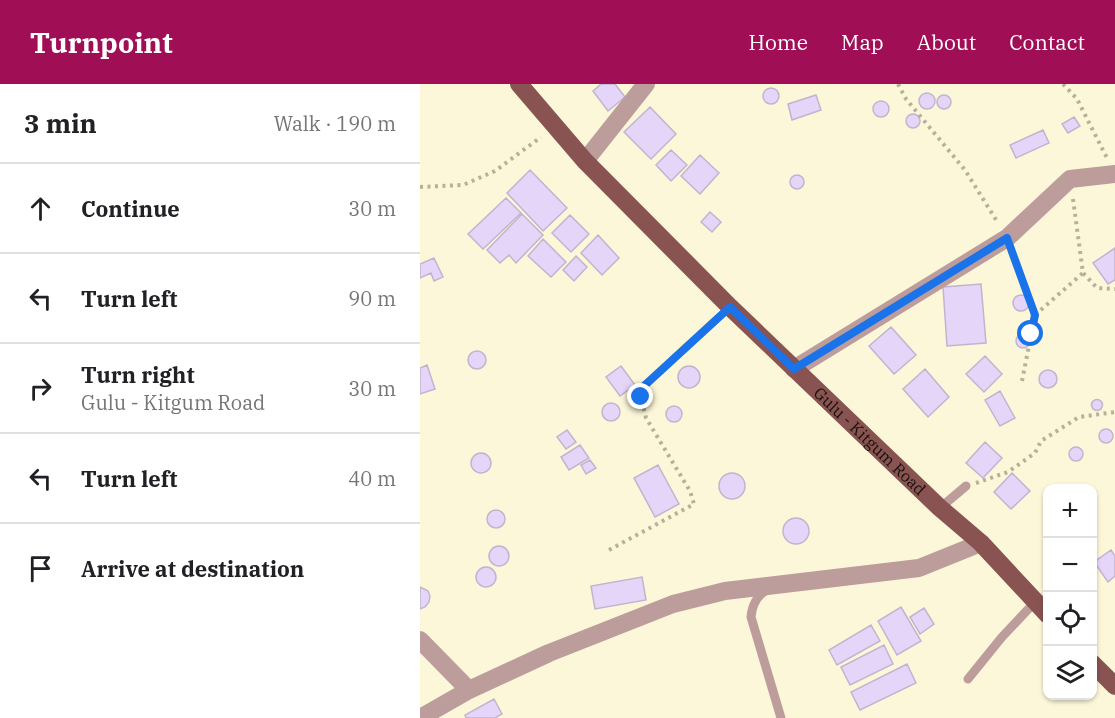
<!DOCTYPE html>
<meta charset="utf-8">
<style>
:root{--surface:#fff;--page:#f2f2f2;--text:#202124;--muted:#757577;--line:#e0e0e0;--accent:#a00e56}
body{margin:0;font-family:"IBM Plex Serif",serif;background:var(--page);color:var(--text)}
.controls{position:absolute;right:18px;bottom:18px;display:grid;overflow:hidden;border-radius:12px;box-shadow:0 2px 4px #0004}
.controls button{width:54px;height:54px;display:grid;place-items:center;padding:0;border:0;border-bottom:2px solid var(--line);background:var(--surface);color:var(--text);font:30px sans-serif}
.stop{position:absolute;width:18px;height:18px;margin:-14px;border:4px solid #1a73e8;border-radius:50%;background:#fff}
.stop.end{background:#1a73e8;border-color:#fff;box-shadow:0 2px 6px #0008}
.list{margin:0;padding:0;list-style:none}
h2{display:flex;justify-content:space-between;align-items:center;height:78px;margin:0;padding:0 24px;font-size:26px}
h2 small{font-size:20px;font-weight:400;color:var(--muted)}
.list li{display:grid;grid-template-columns:39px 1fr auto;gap:18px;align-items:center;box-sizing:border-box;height:90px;padding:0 24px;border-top:2px solid var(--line)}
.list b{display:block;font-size:22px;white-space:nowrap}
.list p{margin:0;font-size:20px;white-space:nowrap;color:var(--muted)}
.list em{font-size:20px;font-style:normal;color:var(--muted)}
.icon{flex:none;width:33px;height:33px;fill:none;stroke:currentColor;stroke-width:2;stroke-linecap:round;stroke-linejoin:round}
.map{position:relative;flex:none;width:695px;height:634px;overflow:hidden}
header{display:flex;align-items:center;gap:36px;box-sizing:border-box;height:84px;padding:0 30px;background:var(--accent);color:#fff}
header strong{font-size:28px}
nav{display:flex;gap:33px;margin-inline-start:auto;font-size:21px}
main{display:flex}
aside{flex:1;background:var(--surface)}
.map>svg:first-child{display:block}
.building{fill:#e5d5f9;stroke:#c0b5cf;stroke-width:1.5}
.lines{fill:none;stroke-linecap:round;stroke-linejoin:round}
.path{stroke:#b6b19a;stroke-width:4;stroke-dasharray:3 4.5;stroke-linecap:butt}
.lane{stroke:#bd9d9c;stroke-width:9}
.street{stroke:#bd9d9c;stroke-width:18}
.primary{stroke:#895352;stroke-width:18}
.route{stroke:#1a73e8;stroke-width:8}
.labels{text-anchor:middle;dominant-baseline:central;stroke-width:4.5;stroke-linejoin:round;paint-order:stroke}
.street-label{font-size:16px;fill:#141208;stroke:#fff}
</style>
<header>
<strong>Turnpoint</strong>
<nav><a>Home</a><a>Map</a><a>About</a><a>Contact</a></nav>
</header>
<main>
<aside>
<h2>3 min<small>Walk · 190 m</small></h2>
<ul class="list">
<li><svg class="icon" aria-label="ahead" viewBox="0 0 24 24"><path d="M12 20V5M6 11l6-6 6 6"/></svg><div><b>Continue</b></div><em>30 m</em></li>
<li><svg class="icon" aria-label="left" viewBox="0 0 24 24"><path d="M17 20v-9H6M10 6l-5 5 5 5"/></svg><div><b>Turn left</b></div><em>90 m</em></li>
<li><svg class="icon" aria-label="right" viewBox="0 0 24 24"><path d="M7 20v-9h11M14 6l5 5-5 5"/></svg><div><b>Turn right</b><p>Gulu - Kitgum Road</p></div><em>30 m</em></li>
<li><svg class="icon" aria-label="left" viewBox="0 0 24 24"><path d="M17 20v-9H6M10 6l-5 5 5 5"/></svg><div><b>Turn left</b></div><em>40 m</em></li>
<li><svg class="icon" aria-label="arrive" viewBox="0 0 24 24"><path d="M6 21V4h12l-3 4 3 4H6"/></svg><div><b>Arrive at destination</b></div></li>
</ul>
</aside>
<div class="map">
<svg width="695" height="634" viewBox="0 0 695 634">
<rect width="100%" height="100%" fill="#fdf7da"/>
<path class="building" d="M181,0H195L205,13L188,27L173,7Z
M343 12a8 8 0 1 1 16 0a8 8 0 1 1-16 0Z
M499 17a8 8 0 1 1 16 0a8 8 0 1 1-16 0Z
M396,11L401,26L372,36L368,20Z
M517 18a7 7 0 1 1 14 0a7 7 0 1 1-14 0Z
M453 25a8 8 0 1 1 16 0a8 8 0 1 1-16 0Z
M230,23L256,50L231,75L204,48Z
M486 37a7 7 0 1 1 14 0a7 7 0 1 1-14 0Z
M654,33L660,42L648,49L642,40Z
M623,46L629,59L596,74L590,61Z
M251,66L267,81L251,97L236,81Z
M280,71L299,89L280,110L261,92Z
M110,86L147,124L123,147L87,109Z
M370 98a7 7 0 1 1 14 0a7 7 0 1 1-14 0Z
M86,114L101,129L63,165L48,150Z
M290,128L301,138L292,148L281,138Z
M102,130L123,151L96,179L89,171L80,179L67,166Z
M150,131L169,150L151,168L132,149Z
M178,151L199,174L182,191L161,169Z
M123,155L146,178L131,193L108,172Z
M695,164V196L688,200L673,179Z
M156,172L167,183L154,197L143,186Z
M14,174L23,193L14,197L11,189L0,194V180Z
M561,200L566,259L527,262L523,203Z
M593 219a8 8 0 1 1 16 0a8 8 0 1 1-16 0Z
M471,243L496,271L474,290L449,262Z
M596 257a7 7 0 1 1 14 0a7 7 0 1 1-14 0Z
M48 276a9 9 0 1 1 18 0a9 9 0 1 1-18 0Z
M565,272L582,290L564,308L546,290Z
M7,281L15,305L0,310V284Z
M201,282L215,301L200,312L186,293Z
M258 293a11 11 0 1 1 22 0a11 11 0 1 1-22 0Z
M505,285L529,313L508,333L483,305Z
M619 295a9 9 0 1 1 18 0a9 9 0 1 1-18 0Z
M580,307L595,334L580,342L565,316Z
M671.5 321a5.5 5.5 0 1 1 11 0a5.5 5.5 0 1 1-11 0Z
M182 328a9 9 0 1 1 18 0a9 9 0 1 1-18 0Z
M246 330a8 8 0 1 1 16 0a8 8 0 1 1-16 0Z
M679 352a7 7 0 1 1 14 0a7 7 0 1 1-14 0Z
M147,346L156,358L146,365L137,353Z
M565,358L582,374L563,394L546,379Z
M160,361L169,374L149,386L141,373Z
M649 370a7 7 0 1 1 14 0a7 7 0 1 1-14 0Z
M51 379a10 10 0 1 1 20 0a10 10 0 1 1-20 0Z
M170,376L176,384L166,390L161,381Z
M238,381L259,420L235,433L214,394Z
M592,389L610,407L591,425L574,408Z
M299 402a13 13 0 1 1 26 0a13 13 0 1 1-26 0Z
M67 435a9 9 0 1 1 18 0a9 9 0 1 1-18 0Z
M363 447a13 13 0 1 1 26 0a13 13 0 1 1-26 0Z
M69 472a10 10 0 1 1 20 0a10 10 0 1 1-20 0Z
M691,466L695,472V492L688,498L674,478Z
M56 493a10 10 0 1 1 20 0a10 10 0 1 1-20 0Z
M222,493L226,516L175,525L171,502Z
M0,503L8,507L10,512L9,518L5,523L0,525Z
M481,523L501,557L477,571L458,537Z
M504,524L514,540L500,550L490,533Z
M451,541L460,557L417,581L409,566Z
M464,561L473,580L430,601L421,583Z
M487,580L496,599L440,626L431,608Z
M74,615L82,630L75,634H46L45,631Z"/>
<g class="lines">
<path class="path" d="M478,0L486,15L545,86L578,139
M643,0L657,15L687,74
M0,103L43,101L75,87L121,53
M653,115L663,189L677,204L695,205
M593,170L615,231
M602,297L615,231L663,189
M556,399L588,388L615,369L621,357L659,333L695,328
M189,466L274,420L270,407L226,334L221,313L224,302L299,234"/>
<path class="lane" d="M520,424L546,402
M347,506C337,511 332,522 331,533L361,634
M548,595L582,553L615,518"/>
<path class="street" d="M165,77L226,0
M374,285L587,154L650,95L695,90
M0,556L49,606
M0,634L49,606L129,569L253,520L305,507L499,484L561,459"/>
<g class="primary">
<path id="s1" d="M99,0L165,77L310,223L520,424L561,459L628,531"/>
<path d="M672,579L695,602"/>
</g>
</g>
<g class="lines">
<path class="route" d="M221,313L224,302L310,223L374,285L587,154L615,231L611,250"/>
</g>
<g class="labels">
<g class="street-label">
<text stroke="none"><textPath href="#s1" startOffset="501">Gulu - Kitgum Road</textPath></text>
</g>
</g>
</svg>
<div class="controls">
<button>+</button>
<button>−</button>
<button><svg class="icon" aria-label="locate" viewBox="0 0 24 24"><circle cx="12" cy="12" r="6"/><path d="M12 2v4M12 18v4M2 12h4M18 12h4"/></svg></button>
<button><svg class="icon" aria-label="layers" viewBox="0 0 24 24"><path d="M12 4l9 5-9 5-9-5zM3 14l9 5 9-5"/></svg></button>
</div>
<div class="stop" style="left:611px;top:250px"></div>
<div class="stop end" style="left:221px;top:313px"></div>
</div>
</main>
